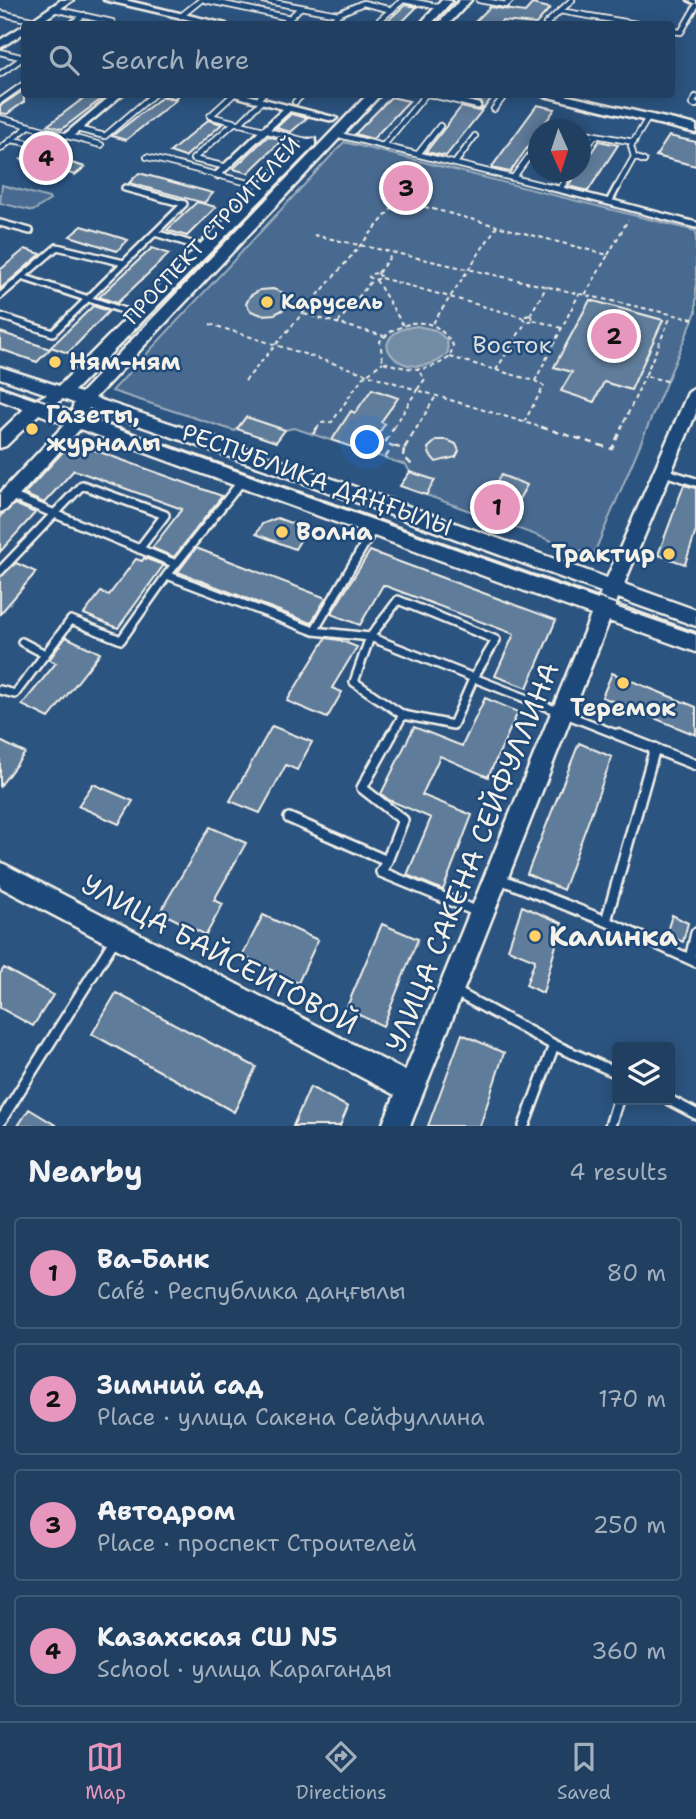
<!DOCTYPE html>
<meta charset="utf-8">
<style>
:root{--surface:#213f61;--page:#2d4a6a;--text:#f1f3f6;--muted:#a2afbd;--line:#3e5876;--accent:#e797bd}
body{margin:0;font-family:"Shantell Sans",sans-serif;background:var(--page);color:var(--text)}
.controls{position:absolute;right:21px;bottom:21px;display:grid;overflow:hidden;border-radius:7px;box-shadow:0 4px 18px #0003}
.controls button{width:63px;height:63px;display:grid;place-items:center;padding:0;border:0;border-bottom:2px solid var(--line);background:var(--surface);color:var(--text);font:35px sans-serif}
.compass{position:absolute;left:528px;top:119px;width:63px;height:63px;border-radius:50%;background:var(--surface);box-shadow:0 4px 18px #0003;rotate:177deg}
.you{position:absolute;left:368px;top:443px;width:24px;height:24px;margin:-18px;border:5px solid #fff;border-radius:50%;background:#1a73e8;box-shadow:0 0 0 10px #1a73e833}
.badge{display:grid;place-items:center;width:46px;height:46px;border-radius:50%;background:var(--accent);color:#111;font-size:23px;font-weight:700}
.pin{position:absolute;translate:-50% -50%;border:4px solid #fff;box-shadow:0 2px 7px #0006}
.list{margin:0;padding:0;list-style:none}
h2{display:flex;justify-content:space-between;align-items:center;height:91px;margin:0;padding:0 28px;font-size:30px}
h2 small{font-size:23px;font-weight:400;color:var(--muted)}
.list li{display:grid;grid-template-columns:46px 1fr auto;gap:21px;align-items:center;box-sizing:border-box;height:112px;margin:0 14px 14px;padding:0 14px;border:2px solid var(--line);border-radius:7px}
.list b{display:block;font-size:26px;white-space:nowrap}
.list p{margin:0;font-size:23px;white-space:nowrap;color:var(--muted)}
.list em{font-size:23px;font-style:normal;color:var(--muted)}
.icon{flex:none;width:38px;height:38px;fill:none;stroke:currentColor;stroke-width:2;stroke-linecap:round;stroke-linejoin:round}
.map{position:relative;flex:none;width:696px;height:1126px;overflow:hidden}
.search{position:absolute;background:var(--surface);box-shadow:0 4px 18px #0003;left:21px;right:21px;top:21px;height:77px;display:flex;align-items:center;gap:18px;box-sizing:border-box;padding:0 24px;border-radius:7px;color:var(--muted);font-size:26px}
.sheet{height:595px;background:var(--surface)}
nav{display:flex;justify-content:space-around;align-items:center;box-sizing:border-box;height:98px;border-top:2px solid var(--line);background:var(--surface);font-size:19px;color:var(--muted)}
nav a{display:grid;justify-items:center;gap:4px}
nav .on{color:var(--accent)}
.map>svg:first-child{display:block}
.green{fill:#496b90;stroke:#9eaebc;stroke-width:2}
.water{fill:#738ca6;stroke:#a7b4c0;stroke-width:2}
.building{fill:#5e7b9a;stroke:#f4f1e8;stroke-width:2}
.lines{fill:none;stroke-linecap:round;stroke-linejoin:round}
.lane-far3-casing{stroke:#f4f1e8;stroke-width:8}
.lane-far2-casing{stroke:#f4f1e8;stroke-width:10}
.lane-far1-casing{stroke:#f4f1e8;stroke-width:12}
.lane-casing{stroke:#f4f1e8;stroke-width:14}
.street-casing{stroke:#f4f1e8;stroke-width:5}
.secondary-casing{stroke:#f4f1e8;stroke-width:5}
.path-far1{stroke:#f4f1e8;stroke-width:2;stroke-dasharray:4.5 3.5;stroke-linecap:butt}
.path{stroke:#f4f1e8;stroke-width:2.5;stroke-dasharray:7 5;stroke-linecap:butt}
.lane-far3{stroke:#1f4a7a;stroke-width:4.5}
.lane-far2{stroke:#1f4a7a;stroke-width:5}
.lane-far1{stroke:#1f4a7a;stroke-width:7}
.lane{stroke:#1f4a7a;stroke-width:9}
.street{fill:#1f4a7a;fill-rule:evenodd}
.secondary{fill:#1f4a7a;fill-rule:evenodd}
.tram{stroke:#f4f1e8;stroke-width:2}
.poi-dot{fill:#ffd166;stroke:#1f4a7a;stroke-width:2.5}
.labels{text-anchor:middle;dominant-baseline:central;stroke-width:5;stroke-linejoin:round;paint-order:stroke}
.far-street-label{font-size:21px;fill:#f4f1e8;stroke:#1f4a7a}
.far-poi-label{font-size:21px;font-weight:bold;fill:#f4f1e8;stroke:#1f4a7a;text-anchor:start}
.park-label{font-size:24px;fill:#dadddb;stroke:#1f4a7a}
.poi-label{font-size:24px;font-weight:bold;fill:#f4f1e8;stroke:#1f4a7a;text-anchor:start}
.street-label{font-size:24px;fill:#f4f1e8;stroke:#1f4a7a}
.near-street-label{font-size:28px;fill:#f4f1e8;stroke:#1f4a7a}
.near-poi-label{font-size:28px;font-weight:bold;fill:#f4f1e8;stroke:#1f4a7a;text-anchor:start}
</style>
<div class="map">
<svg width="696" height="1126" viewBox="0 0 696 1126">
<rect width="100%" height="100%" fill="#2c5481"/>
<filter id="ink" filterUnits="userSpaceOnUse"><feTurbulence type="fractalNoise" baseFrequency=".0143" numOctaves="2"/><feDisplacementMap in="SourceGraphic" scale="14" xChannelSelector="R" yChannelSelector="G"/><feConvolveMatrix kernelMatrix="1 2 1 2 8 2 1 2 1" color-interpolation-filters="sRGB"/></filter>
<g filter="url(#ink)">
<path class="green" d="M344,142L696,231V312L593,556L426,495L435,480L410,472L406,465L294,428L285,430L246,417L235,431L112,391Z
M2,185L49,198L50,200L33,211L0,203Z"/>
<path class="water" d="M417,326L435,330L447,340L448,352C434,372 394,371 387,346C390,331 403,328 417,326Z"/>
<path class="building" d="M532,4L550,8L536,24L502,21L499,24L475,22L490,7L525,12Z
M405,5L417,7L400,24H384Z
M24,90V102L7,114L0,113V106Z
M89,94H108L62,129L48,125Z
M471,94H495L446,156L426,152L461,107L478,111L482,109L481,102L468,99Z
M162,97L176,100L126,140L112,136Z
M391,97L409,101L373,139L355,134Z
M537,105L555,109L510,172L491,168Z
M291,114L307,118L291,132L276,128Z
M208,120L222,124L185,157L170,152Z
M268,136L282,140L248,173L233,169Z
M669,136L696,142V166L656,156Z
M599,141L618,145L588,191L568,186Z
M31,151L85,167L75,175L21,159Z
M139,173L213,193L204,203L129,183Z
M396,176L428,184L416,201L385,192Z
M197,202L216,207L187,236L167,230Z
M82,226L128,240L117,251L70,236Z
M152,248L169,254L117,303L99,297Z
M25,249L41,254L0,289V270Z
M273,289L284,293L289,301L286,308L275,314L262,315L251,311L246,304L250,296L260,290Z
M590,300L663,320L631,390L604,382L594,402L561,391L572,372L554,367Z
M93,306L109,311L68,353L51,347Z
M0,332L50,349L37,362L0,349Z
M372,389L398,398L381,422L385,424L366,452L332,440L351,411L355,413Z
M246,417L285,430L276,442L237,429Z
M437,440H447L456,444L459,451L456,457L436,462L430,455L428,448Z
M72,442L222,496L174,557L152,548L182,509L74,470L44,503L24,494Z
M410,472L435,480L426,495L400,486Z
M501,475L527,485L508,518L481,508Z
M684,485L696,488V531L685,564L658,555Z
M15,504L35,513L0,552V516Z
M277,518L307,529L295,549L256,534L262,524Z
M196,548L326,598L311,623L178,572Z
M370,551L556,620L527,688L495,676L514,634L383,585L360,625L331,614Z
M144,558L166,566H163L118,628L84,614L101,592L109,595L136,559L142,561Z
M16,563L36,572L0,614V577Z
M66,637L100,653L49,718L22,705L56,663L49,660Z
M326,638L339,640L357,647L332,688L342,692L327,718L287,701Z
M612,673L696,707V735L602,697Z
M485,698L518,712L488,777L440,756L422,795L472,815L443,890L407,875L431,818L389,800L381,794L414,727L462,746Z
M272,726L312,742L297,770L286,765L260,813L230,801Z
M0,741L25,753L0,786Z
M579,743L612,757L563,890L527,874Z
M93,784L133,801L119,824L78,806Z
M210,827L246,843L214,900L223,904L206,935L160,912Z
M522,906L562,923L543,993L526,985L535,960L508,949Z
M263,915L318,940L298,983L242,956Z
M672,915L688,923L683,942L666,935Z
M382,924L418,939L383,1026L346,1009Z
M4,968L53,995L33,1026L0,1008V974Z
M116,993L256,1067L234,1112L92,1034Z
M462,1034L504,1053L480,1126H428Z
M310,1087L348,1107L340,1126H293Z
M29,1109L57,1126H18Z"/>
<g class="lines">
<defs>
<path id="lane-far3" d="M205,0L290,18
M262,0L338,14L331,24
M404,0L440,7
M479,0L506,5L511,0
M54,9L112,22L108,24
M560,11L637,24
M0,13L36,21
M338,14L363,3L392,10
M181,16L201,0
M71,24L84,15
M284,24L300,8
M375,24L403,0
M546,24L572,0
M672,31L681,32L696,6
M0,52L24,58
M0,74L24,57
M428,94L478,106
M260,97L263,94
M696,97L692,104L696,105
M0,101L24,84
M295,102L303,94
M494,109L506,94
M210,116L310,142
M210,116L233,95
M0,118L101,145
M239,124L261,102
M77,129L105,136L154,94
M549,130L552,126L570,130
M580,132L595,135L580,157
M335,134L383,146L426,94
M595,135L634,142
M12,140L39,145
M538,144L513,178L557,189
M383,146L513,178
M0,149L29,126
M418,154L440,126
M147,157L264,187
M634,157L644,161
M455,163L475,136
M227,167L193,159L234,123
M125,188L129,189
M560,189L571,172
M616,189L634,157L631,146L648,118"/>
<path id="lane-far2" d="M550,187L609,202
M617,187L609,202L696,225
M0,223L30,231
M155,233L204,248
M22,277L137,315
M0,296L57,247L124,263
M0,316L53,333L184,204L125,188"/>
<path id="lane-far1" d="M664,472L696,482
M242,481L167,575L314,631L374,528
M9,495L176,564
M0,571L82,485L165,515L139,549
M398,600L496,640L474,677L453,725L403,715L354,682L370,637Z
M314,631L370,637L621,736
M22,642L45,654
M0,690L15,694L71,620L121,640L167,575
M391,736L403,715"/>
<path id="lane" d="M617,734L696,765
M289,818L387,861L381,872L478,912
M387,861L403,820L362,788L392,734
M500,879L606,921L655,748
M606,921L696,962
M690,959L696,933
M456,992L554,1045L524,1126
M554,1045L617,1073
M669,1100L696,1114
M0,1122L115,939
M610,1126L618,1100"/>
<path id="street" d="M113,94H123L71,138H65V134Z
M162,94H178L174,97Z
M227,94H244L337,118L333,121L290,111L218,178L213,175L215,173L283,109Z"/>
<path id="secondary" d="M61,0H73L38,24H26Z
M104,0H124L226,24H208Z
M442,0L452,1L431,24H420Z
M460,0H471L449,24H438Z
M688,0H696V4Z
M24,25V33L0,48V40Z
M368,94H381L95,398L294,465L607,578L688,393L696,387V413L624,584L696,610V626L618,598L615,607L696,635V652L609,621L410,1126H382L395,1095L0,887V862L405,1071L591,615L80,429L6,510L0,512V493L65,424L39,414L6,446L0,448V432L24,409L0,400V388L35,400L47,394L0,378V367L59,386L305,139H315V145L74,391L81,393ZM63,399L74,403L71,413L51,406ZM89,408L282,475L601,592L598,600L86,418Z
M536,94H560L696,125V133Z"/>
</defs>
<use href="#lane-far3" class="lane-far3-casing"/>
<use href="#lane-far2" class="lane-far2-casing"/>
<use href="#lane-far1" class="lane-far1-casing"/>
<use href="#lane" class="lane-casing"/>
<use href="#street" class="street-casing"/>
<use href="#secondary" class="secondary-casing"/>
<path class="path-far1" d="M314,235L693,319
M608,255L628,220
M378,273L381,278L374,280L369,277L370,274Z
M378,273L392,254
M381,278L522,317
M376,280L403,325
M304,314L384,336
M530,315L547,286
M530,315L534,320L526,322L522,317Z
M534,320L561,328
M338,323L372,280
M411,323C433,321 441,328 453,345L450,357C426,374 410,370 383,362L380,341L391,331Z
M433,323L497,226L608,255L585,295
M210,324L417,390L393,429
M450,357L535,381L579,294
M496,370L526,322
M420,373L425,379L417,390L547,429
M245,381L399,200L497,226
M667,381L645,376L671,316
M524,422L544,386L535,381
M316,429L321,423L332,422L362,378L383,362
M416,429L436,396
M621,429L645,376"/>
<path class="path" d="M541,427L612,449L622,427
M313,434L318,427
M393,446L404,449L417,427
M404,449L403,456L414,467
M385,458L393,446L385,443L394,427"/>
<use href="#lane-far3" class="lane-far3"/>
<use href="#lane-far2" class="lane-far2"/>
<use href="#lane-far1" class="lane-far1"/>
<use href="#lane" class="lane"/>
<use href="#street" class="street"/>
<use href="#secondary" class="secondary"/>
<path class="tram" d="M0,385L696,632"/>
</g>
</g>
<g class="poi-dot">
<circle cx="267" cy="302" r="7"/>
<circle cx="55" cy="362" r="7"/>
<circle cx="32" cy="429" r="7"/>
<circle cx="282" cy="532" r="7"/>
<circle cx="669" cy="554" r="7"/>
<circle cx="623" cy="683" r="7"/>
<circle cx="535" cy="936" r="7"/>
</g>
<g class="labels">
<g class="far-street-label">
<text transform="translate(212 231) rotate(-47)">ПРОСПЕКТ СТРОИТЕЛЕЙ</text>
</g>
<g class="far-poi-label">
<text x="281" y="302">Карусель</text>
</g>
<g class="park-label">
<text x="512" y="345">Восток</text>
</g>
<g class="poi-label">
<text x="69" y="362">Ням-ням</text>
<text x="46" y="415">Газеты,<tspan x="46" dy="28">журналы</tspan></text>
<text x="296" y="532">Волна</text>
<text x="655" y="554" text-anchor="end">Трактир</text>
<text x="623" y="708" text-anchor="middle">Теремок</text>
</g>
<g class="street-label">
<text transform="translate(317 480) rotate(20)">РЕСПУБЛИКА ДАҢҒЫЛЫ</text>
</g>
<g class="near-street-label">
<text transform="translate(472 857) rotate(-68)">УЛИЦА САКЕНА СЕЙФУЛЛИНА</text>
<text transform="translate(220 954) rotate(28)">УЛИЦА БАЙСЕИТОВОЙ</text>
</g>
<g class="near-poi-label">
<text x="549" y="936">Калинка</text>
</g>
</g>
</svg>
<div class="controls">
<button><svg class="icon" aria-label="layers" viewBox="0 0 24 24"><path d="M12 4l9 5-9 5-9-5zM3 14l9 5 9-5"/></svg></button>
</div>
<svg class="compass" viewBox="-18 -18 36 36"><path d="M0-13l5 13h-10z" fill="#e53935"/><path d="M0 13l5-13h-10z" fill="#a2afbd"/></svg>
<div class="you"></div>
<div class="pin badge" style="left:497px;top:507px">1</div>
<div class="pin badge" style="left:614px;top:336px">2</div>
<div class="pin badge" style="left:406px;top:188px">3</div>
<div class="pin badge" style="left:46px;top:158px">4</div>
<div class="search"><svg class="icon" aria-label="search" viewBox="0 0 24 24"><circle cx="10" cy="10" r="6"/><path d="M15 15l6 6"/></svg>Search here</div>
</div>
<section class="sheet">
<h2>Nearby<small>4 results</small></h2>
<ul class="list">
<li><span class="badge">1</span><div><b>Ва-Банк</b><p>Café · Республика даңғылы</p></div><em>80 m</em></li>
<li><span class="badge">2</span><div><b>Зимний сад</b><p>Place · улица Сакена Сейфуллина</p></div><em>170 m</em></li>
<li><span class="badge">3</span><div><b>Автодром</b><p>Place · проспект Строителей</p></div><em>250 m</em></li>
<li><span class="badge">4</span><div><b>Казахская СШ N5</b><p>School · улица Караганды</p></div><em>360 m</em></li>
</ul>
</section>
<nav>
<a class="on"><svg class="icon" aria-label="map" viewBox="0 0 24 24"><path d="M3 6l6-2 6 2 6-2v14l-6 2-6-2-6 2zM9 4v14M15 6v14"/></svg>Map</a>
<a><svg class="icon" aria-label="directions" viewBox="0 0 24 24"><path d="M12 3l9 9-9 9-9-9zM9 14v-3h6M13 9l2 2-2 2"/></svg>Directions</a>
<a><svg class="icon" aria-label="saved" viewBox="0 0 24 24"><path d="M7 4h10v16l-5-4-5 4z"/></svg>Saved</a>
</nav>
